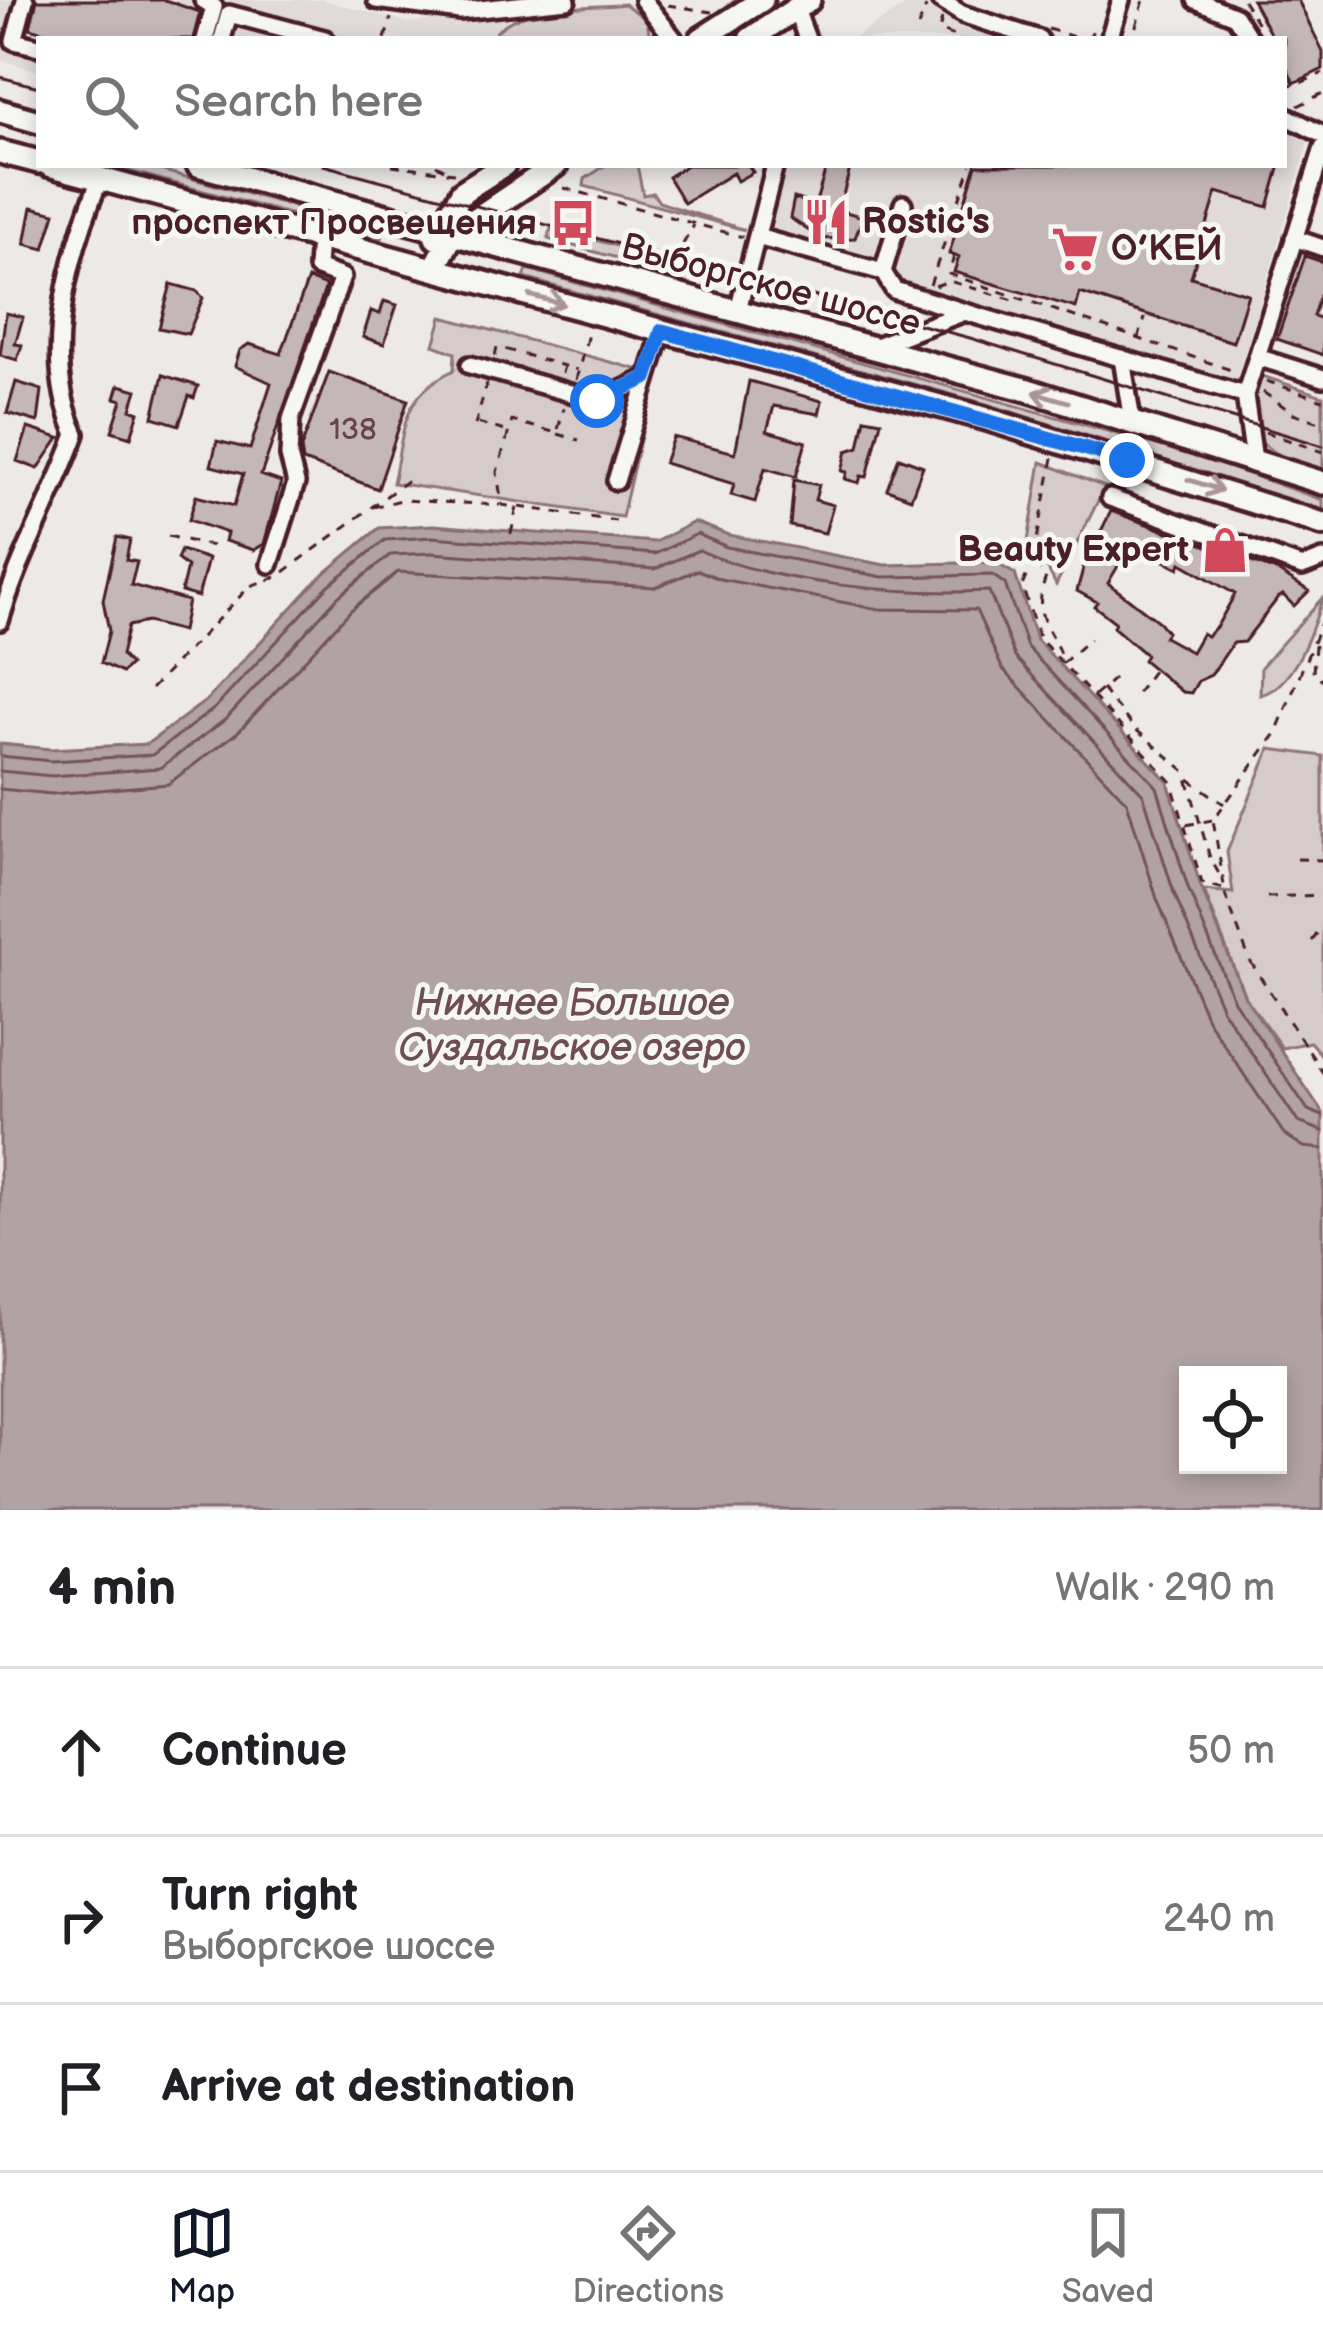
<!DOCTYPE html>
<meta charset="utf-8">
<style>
:root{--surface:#fff;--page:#f6f6f6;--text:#202124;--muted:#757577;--line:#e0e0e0;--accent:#111827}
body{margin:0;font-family:"Balsamiq Sans",sans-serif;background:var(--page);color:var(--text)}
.controls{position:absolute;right:36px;bottom:36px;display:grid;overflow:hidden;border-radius:0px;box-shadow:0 6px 18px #0003}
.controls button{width:108px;height:108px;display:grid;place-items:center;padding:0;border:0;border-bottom:3px solid var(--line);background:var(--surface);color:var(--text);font:60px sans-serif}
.stop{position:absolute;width:36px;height:36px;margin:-27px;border:9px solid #1a73e8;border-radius:50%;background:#fff}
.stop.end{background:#1a73e8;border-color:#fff;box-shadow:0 3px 12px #0008}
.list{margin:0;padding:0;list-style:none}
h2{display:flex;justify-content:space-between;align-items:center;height:156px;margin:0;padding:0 48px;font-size:51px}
h2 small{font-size:39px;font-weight:400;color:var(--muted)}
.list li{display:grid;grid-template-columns:78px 1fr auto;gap:36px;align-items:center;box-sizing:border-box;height:168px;padding:0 48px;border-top:3px solid var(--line)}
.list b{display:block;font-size:45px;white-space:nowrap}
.list p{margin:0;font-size:39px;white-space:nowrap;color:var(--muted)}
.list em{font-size:39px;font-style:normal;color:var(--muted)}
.icon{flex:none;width:66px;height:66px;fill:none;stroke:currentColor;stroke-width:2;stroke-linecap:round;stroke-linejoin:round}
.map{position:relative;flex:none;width:1323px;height:1510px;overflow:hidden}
.search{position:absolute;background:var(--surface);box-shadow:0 6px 18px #0003;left:36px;right:36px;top:36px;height:132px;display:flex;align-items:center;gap:30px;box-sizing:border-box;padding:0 42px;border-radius:0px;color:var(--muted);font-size:45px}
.sheet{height:660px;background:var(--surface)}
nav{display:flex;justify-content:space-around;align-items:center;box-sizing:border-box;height:168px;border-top:3px solid var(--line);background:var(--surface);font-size:33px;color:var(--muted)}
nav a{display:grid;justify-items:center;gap:6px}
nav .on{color:var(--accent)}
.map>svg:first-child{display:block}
.built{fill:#e0dad8}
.green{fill:#d4cbca;stroke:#8f757a;stroke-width:3}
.water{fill:#b1a2a3;stroke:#886e73;stroke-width:3;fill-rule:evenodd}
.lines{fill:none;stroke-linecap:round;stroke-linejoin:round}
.shore{stroke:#73535b;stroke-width:3}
.building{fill:#c4b7b7;stroke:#4a1f2b;stroke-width:3;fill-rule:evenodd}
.minor-casing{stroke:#4a1f2b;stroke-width:24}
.major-casing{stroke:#4a1f2b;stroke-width:30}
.path{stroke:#4a1f2b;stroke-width:3;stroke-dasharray:9 9;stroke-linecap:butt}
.minor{stroke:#f6f6f2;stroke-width:15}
.major{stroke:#f6f6f2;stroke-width:21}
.tram{stroke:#4a1f2b;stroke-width:3}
.oneway{stroke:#a99598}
.route{stroke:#1a73e8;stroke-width:15}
.labels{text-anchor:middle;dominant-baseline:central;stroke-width:10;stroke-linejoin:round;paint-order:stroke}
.number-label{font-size:30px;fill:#68454e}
.poi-label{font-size:36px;font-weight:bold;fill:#4a1f2b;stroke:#f6f6f2;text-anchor:start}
.street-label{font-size:36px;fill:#4a1f2b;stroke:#f6f6f2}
.water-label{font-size:39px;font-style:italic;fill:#6e4d55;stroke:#f6f6f2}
</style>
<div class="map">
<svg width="1323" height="1510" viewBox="0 0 1323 1510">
<rect width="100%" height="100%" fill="#ece9e6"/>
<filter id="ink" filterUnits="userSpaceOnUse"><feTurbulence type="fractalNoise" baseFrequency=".00833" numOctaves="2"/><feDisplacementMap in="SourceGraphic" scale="24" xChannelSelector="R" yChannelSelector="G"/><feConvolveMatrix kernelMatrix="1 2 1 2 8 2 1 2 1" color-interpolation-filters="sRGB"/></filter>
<g filter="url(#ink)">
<path class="built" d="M0,0H322L407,22L508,15L502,39H39V71L0,60Z
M914,0L948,19L1008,39H853Z
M1284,123L1306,134L1308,144L1235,385L758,248L781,165H1284Z"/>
<path class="green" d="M625,4L647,20L650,39H492C509,3 590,9 625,4Z
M107,165H142L384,231L382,239Z
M606,165H637L643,195L653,193L659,202L745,230L584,186L585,179Z
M551,228L738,279L711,284L548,239Z
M527,269L1193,455L1323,500V510L987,404L524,278Z
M442,317L655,374L622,517L393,483C405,429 400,396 454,370L455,353L434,345Z
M1259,375L1323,396V472C1262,452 1243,444 1259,375Z
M1041,462L1105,487L1056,585L1046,565L1025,560Z
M1323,597C1313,627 1295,687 1260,695L1261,667Z
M1270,749L1323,756V1057L1310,1042L1282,1048L1245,997L1204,890L1233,893L1227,852Z"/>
<path class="water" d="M694,522L729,535L885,565L994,562L1015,574L1036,639L1168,782L1200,884L1245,997L1323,1113V1510H0V744L51,749L147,744L207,700L319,578L379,528L433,525L655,542ZM1188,1375H1278V1465H1188Z"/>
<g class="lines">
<path class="shore" d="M0,756L51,761L152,755L215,708L328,586L385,540L433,537L655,554L697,534L727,547L883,577L992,575L1005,584L1027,647L1157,787L1188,888L1234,1001L1308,1110L1323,1116
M0,771L52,776L160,768L226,719L338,597L390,555L432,553L655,569L699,550C775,585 905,595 989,591L1015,657L1143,794L1174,893L1222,1009L1298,1122L1323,1131
M0,789L52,794L168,784L238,732L351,610L398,572L655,587L698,570L720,579L878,609L976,610L1002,668L1127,802L1157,899L1208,1021L1284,1134L1304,1147L1323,1149"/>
</g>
<path class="building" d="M37,0H165L200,12L193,39H67L30,28Z
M1252,0H1298L1323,52V69L1294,83L1284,61V39H1273Z
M687,165H748L753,172L737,181L733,173L684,203L668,177Z
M827,165H851L839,210L863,217L855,238L821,239L790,218L794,198L815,205Z
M976,165H1280L1268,207L1217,192L1191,277L1248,294L1233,342L1080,293L1076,308L954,272L959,257L949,254Z
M32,207L55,213L44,249L25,244Z
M1305,256L1323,262V285L1313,316L1323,319V355L1277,339Z
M308,279L326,286L261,475L281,482L264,544L254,550L225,541L227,533L189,520L196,496L234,506L243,474L211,466L217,441L250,449L271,383L235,366L240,350L249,344L281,354Z
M171,284L197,291L203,298L188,334L159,328Z
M384,301L397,305L384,344L363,337L371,311L380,314Z
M6,313L23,317L15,344L22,345L17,360L0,355Z
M329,372L408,400L378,489L303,461L301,448Z
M163,375L198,386L194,398L189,396L179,425L153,417Z
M749,381L822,401L819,414L774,406L767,431L806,442L796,477L765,468L755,502L731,495L734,484L664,463L673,437L735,453Z
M16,382L42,390L38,422L7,413Z
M119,385L137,390L131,409L139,412L131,437L112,431L122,400L115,398Z
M865,418L881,421L867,477L861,476L859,483L845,479L847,472L842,471L847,451L859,447Z
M28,428L59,438L38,469L17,461Z
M899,457L923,466L911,498L887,489Z
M794,480L819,485L815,500L833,505L825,533L790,526Z
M1111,511L1279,572L1309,591L1294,606L1283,595L1278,598L1244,642L1233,643L1211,675L1198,681L1191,693L1182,692L1143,660L1146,655L1113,627L1115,622L1094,606L1097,602L1077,591L1084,565ZM1131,544L1179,568L1181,563L1235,594L1217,626L1207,636L1202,633L1191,652L1164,637L1167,632L1159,622L1108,583Z
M117,537L130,540L126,560L137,562L131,585L188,601L182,631L147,622L128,626L121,655L130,665L122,673L101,663L109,631L103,600Z
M181,550L208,559L198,597L181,592L187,567L177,559Z"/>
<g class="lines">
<defs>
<path id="minor" d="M25,0L14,41L39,47
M203,0L214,7L205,39
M376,0L460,11L567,0
M643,0L674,39
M940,0L962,14L1039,39
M1196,0L1235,16L1250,39
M796,9L807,39
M222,39L229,14L325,39
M1109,39L1121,0
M1284,115L1323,135
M903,204L883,272L894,290L965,312
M757,237L883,272
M1294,238L1323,248
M738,310L775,165
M873,347L965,312L1245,395
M1257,357L1323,378
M1122,358L1132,421
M470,365L599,401L646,378
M1254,460L1245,395L1323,148
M616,481L662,331
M1110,498L1302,567L1323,559
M270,564L296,483L289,456L291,419L342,277L317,268L319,238
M0,621C19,556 53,498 76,434C40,357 69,255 100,179"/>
<path id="major" d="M701,39L762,0
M750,39L809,0
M0,111L39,122
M0,152L39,162
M49,165L984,418L1323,524
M198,165L1028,390L1323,483
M436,238L462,192L504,165
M434,269L453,234L556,165"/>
</defs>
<use href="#minor" class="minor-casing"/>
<use href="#major" class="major-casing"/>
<path class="path" d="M1243,0L1260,27
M668,5L712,12
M942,19L939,30L962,39
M918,27L926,7
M1048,29L1081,39
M1221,32L1224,39
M1127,37L1132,39L1144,0
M385,39L391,18
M1088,39L1095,27
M1284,84L1296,85L1323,73
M1298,106L1323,93
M392,165L454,173
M436,165L446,170
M564,188L743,237
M529,234L532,224
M683,244L694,225
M954,256L949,274L1234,371
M930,285L971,165
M935,286L949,281L1017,301
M1138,339L1145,318
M495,356L497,347L564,366
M562,373L564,366L577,370
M576,380L588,334
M1266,381L1323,400
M1263,392L1293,413L1323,423
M478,423L508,432
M475,425L487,383
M1265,432L1323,452
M558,434L579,440
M1053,458L1033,560L1046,577C1030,620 1053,627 1063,663L1090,639
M373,507L401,500L500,505
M519,507L616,521
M511,534L517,507L502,505L497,472L512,421L557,433L564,408
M168,536L217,547
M1033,560L1022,586L1039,638L1171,781L1202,883L1224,889
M284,572L408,480
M1323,618L1275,735L1213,820L1226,897L1250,961L1323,1073
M1315,645L1313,673L1323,680
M151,689L250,586L276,577
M1102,689L1134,728L1185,771L1210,858L1222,879
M1137,693L1156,667
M1094,696L1120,673
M1189,779L1224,804
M1186,825L1212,820
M1297,859L1323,860
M1267,897L1323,895
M1312,941L1323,926"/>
<use href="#minor" class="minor"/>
<use href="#major" class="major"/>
<path class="tram" d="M0,77L39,87
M323,165L970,338L1323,446"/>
</g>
<defs><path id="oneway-shaft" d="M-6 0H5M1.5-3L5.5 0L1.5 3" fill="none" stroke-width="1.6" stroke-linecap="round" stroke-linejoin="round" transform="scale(3)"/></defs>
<g class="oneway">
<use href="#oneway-shaft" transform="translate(547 300) rotate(15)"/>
<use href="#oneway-shaft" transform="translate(1051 397) rotate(-164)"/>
<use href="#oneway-shaft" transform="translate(1205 485) rotate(18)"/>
</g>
</g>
<g class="lines" filter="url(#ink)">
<path class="route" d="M597,401L646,378L662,331L1127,460"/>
</g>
<defs>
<symbol id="restaurant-bare" viewBox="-9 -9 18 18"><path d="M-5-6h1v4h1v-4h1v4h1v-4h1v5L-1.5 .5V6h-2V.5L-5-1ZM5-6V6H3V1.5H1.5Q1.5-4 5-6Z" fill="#d1495b" stroke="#f6f6f2" stroke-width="2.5" paint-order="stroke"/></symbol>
<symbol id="bus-bare" viewBox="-9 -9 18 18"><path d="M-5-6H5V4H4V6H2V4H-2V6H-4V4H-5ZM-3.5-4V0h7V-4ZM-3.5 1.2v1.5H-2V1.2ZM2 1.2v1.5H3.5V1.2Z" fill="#d1495b" stroke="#f6f6f2" stroke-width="2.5" paint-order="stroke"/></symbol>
<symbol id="supermarket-bare" viewBox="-9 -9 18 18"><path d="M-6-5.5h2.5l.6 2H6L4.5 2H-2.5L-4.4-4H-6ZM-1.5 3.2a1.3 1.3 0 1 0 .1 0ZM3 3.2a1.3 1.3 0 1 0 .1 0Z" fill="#d1495b" stroke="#f6f6f2" stroke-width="2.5" paint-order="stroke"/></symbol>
<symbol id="shop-bare" viewBox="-9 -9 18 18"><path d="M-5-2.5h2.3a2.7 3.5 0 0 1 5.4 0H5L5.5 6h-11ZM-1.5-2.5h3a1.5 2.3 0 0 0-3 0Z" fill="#d1495b" stroke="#f6f6f2" stroke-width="2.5" paint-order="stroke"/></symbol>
</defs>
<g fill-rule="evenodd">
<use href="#restaurant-bare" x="793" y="189" width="66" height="66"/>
<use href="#bus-bare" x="540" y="190" width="66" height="66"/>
<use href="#supermarket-bare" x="1042" y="216" width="66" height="66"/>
<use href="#shop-bare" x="1192" y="517" width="66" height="66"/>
</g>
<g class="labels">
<g class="number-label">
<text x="353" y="430">138</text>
</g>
<g class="poi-label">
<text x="862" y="222">Rostic's</text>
<text x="537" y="223" text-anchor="end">проспект Просвещения</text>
<text x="1111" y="249">О’КЕЙ</text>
<text x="1189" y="550" text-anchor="end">Beauty Expert</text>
</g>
<g class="street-label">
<text transform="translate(771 286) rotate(15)">Выборгское шоссе</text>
</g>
<g class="water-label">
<text x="572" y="1003">Нижнее Большое<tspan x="572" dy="45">Суздальское озеро</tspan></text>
</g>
</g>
</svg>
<div class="controls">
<button><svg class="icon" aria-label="locate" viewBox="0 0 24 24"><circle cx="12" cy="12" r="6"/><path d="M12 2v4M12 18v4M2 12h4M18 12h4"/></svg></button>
</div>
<div class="stop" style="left:597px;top:401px"></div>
<div class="stop end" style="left:1127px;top:460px"></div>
<div class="search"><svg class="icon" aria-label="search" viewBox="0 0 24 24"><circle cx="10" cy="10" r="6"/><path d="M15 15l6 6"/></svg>Search here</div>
</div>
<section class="sheet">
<h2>4 min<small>Walk · 290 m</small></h2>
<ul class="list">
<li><svg class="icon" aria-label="ahead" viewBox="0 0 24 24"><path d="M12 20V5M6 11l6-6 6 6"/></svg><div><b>Continue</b></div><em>50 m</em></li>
<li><svg class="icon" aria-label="right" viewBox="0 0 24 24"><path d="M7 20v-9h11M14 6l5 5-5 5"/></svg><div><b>Turn right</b><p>Выборгское шоссе</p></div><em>240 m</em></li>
<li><svg class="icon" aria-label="arrive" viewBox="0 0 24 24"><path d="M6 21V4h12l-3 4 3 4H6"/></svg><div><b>Arrive at destination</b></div></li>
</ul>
</section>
<nav>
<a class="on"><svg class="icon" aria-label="map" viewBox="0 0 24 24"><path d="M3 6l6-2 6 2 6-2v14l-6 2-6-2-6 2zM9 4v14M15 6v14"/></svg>Map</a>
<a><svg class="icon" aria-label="directions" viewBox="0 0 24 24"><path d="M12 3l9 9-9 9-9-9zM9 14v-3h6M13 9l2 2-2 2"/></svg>Directions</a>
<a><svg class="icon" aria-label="saved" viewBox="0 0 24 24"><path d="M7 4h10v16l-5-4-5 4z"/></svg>Saved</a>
</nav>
